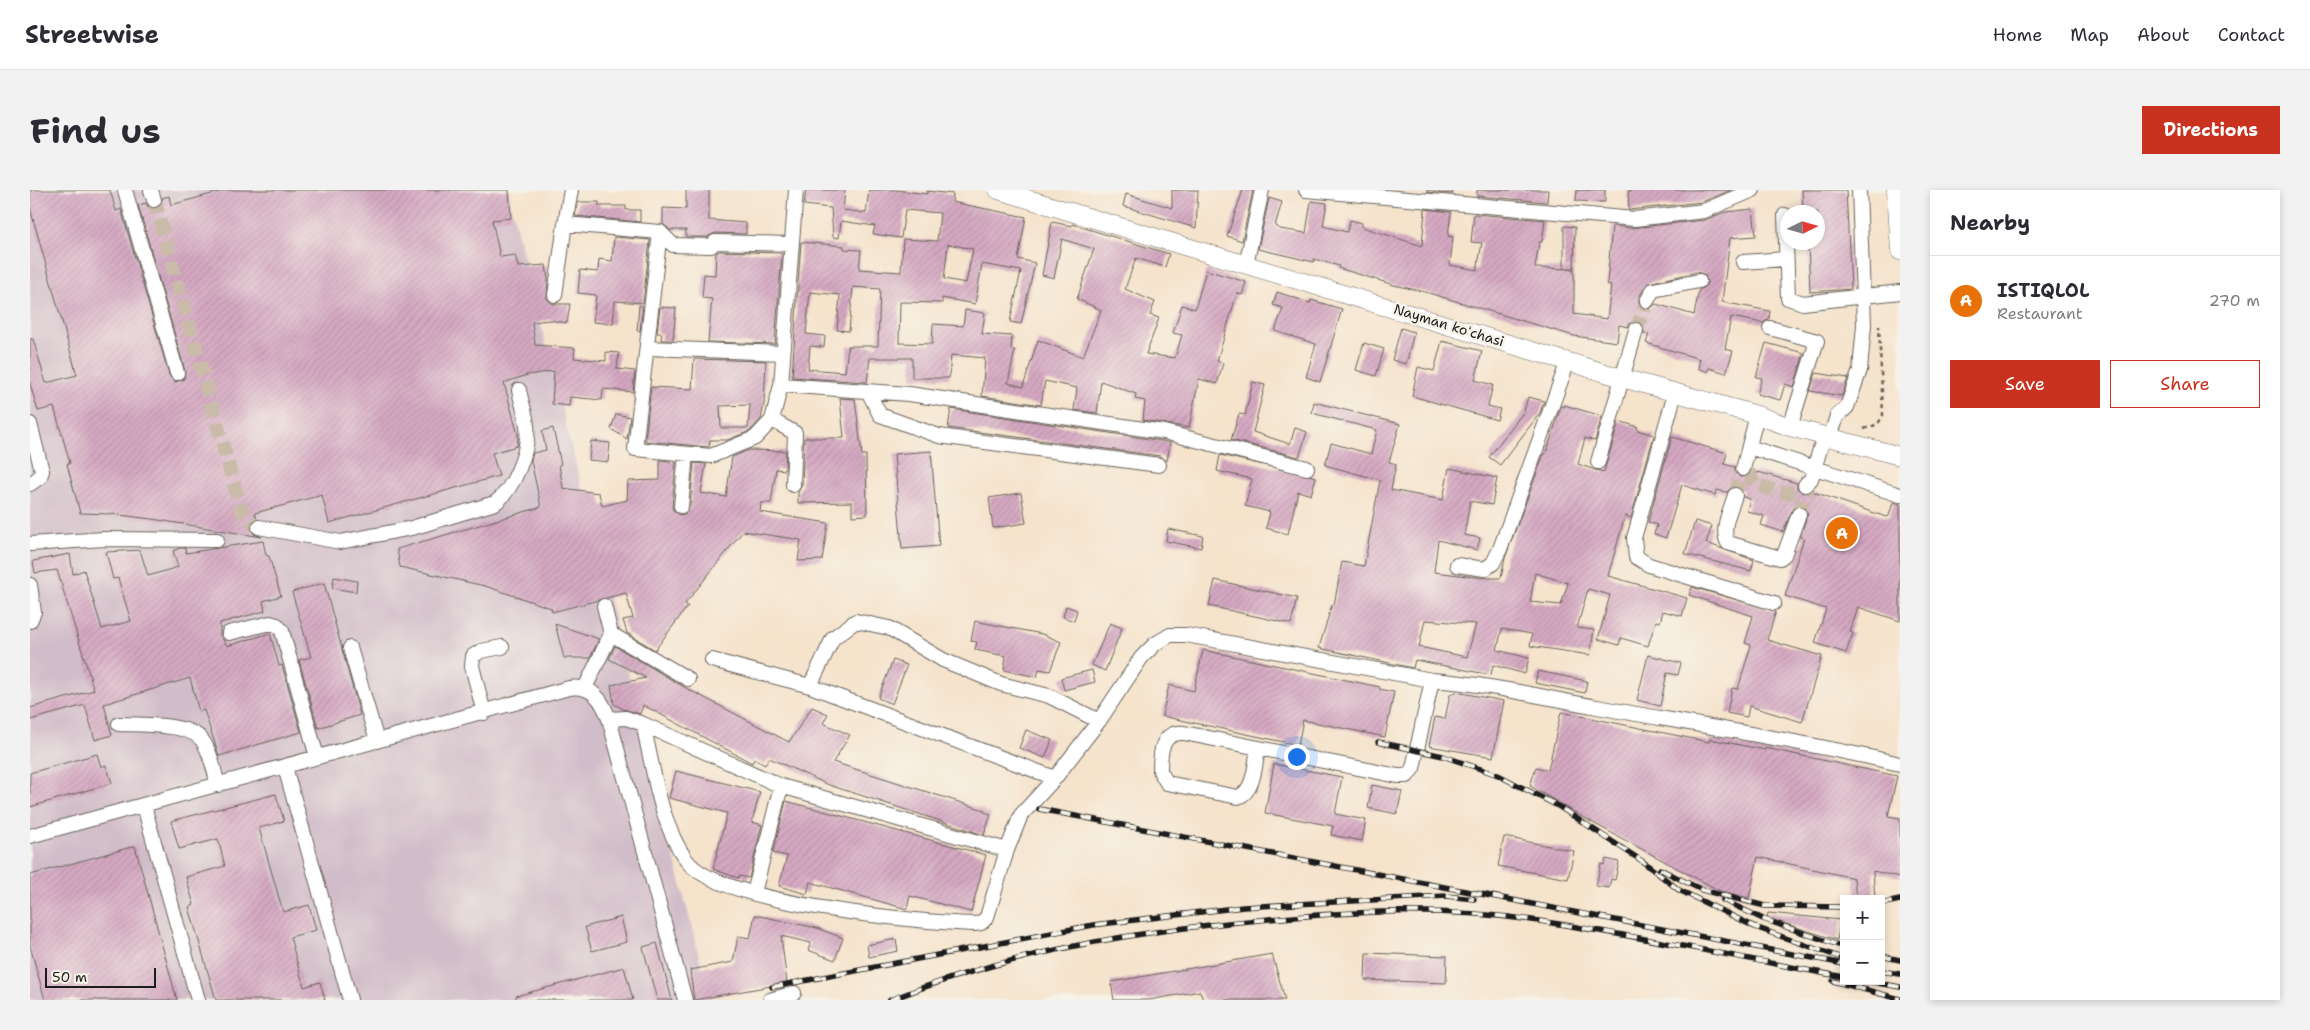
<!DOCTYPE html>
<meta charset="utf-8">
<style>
:root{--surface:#fff;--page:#f2f2f3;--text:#2b2b33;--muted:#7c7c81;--line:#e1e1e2;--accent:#c8321e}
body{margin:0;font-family:"Shantell Sans",sans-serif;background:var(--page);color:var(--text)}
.controls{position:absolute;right:15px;bottom:15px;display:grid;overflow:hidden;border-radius:0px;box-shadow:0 2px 8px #0003}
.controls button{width:45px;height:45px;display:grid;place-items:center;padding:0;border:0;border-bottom:1px solid var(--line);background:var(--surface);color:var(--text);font:25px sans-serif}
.compass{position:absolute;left:1750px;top:15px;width:45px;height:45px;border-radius:50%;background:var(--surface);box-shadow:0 2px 8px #0003;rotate:85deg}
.scale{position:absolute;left:15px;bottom:12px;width:111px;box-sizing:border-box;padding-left:5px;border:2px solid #1c1c1c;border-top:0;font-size:14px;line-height:18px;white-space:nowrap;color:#1c1c1c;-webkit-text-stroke:4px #f7f3e8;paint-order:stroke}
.you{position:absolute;left:1266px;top:566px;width:18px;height:18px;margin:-12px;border:4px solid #fff;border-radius:50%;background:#1a73e8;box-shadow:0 0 0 8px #1a73e833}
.badge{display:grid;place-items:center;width:32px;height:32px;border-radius:50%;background:var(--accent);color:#fff;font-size:16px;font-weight:700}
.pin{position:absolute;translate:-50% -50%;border:2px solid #fff;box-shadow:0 1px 5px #0006}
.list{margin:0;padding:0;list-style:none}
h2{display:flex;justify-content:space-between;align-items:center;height:65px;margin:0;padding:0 20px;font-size:21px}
h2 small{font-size:16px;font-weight:400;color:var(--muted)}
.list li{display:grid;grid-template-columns:32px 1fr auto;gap:15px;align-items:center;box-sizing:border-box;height:90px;padding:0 20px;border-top:1px solid var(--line)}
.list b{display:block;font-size:19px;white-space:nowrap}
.list p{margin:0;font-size:16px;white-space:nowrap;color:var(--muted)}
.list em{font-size:16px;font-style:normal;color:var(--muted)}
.actions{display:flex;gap:10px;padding:15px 20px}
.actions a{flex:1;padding:11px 0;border:1px solid var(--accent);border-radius:0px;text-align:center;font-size:18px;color:var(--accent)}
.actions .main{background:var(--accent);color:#fff}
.map{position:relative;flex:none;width:1870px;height:810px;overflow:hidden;border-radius:0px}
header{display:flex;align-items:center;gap:30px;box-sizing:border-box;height:70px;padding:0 25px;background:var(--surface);border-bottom:1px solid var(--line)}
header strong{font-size:24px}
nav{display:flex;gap:28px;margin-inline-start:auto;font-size:18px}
.intro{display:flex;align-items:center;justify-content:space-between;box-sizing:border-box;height:120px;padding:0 30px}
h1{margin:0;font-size:35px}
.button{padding:12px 22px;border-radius:0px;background:var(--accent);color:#fff;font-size:18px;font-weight:700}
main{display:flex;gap:30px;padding:0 30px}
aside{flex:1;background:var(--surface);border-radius:0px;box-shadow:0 2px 8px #0003}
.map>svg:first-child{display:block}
.industrial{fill:#d1bdc9}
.building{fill:url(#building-hatch);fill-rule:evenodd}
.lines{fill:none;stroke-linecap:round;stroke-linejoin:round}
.minor-tunnel{stroke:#cabba9;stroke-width:14;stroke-dasharray:14 7;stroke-linecap:butt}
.minor-casing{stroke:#68625a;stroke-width:16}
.major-casing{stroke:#68625a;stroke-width:19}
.path{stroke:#68625a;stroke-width:2.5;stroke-dasharray:4 4;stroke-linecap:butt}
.minor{stroke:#fff;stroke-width:14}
.major{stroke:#fff;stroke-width:18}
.rail-casing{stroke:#1c1c1c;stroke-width:5.5}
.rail{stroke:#f7f3e8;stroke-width:4;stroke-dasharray:11;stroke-linecap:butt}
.labels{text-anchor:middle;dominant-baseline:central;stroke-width:5;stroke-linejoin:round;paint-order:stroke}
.street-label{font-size:14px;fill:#1c1c1c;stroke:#f7f3e8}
</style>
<header>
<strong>Streetwise</strong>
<nav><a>Home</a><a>Map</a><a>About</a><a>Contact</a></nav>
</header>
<div class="intro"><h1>Find us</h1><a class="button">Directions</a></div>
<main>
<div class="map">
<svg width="1870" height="810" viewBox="0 0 1870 810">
<defs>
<pattern id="building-hatch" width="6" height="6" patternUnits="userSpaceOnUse" patternTransform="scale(1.25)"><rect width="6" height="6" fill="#d5a8c2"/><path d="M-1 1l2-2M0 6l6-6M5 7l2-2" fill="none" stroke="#b690a6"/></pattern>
</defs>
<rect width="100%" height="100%" fill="#f7f3e8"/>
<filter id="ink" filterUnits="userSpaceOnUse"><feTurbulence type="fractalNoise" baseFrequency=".02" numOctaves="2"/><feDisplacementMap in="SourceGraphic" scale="10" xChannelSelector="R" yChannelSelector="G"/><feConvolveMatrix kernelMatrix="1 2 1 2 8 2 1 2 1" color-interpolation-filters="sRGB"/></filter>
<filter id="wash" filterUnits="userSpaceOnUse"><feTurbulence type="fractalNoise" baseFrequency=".0096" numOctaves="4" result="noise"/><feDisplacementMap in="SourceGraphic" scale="20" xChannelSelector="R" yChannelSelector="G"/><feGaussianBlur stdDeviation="1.12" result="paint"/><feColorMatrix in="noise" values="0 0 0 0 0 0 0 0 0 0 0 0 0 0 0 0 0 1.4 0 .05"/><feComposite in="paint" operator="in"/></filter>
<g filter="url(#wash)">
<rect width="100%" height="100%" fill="#f5e3cc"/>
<path class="industrial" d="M0,0H477L680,810H0Z"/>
<g id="blocks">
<path class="building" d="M0,0H80L86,21L91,19L139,185L145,192L154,189L155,181L108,15L116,13L118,17L126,18L131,16L132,8L139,6L141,15L196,0H479L481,28L462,30L470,67L485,65L488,77L516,75L518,89L517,109L523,114H540L537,133L519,130L502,132L505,155L545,158L544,168L576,171V162L589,163L587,179L605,181L603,202L573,199L572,210L540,207L539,216L522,214L524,181L497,185L474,193L488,245L487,256L462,263L469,286L299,333L292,305L225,323L227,329L222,332L221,339L224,344L232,347L122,329L81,324L50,323L37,274L40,273L24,217L8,221L0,194V149H3L16,193L47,185L0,18Z
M656,0H679V30L716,33V44L685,43L677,47H656V40H640L633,34V18L656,19Z
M776,0H815L813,20L836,23L839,0H866L897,4V1L923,4L922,12L996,27L988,69L1005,73L991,134L980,132L991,81L952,74L945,114L912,108V113L870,112L869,153L902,154L903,134L933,136L935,120L955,123L952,144L982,146L981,160H985L978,193L993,197L1008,150L1053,167L1071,120L1047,109L1064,59L1032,49L1024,88L1012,85L1022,32L1042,36V34L1139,64L1135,77L1106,68L1095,99L1125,112L1120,125L1129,128L1116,164L1145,168L1152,145L1143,143L1152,115L1165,119L1176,80L1216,92L1212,105L1207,103L1187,171L1193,173L1187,194L1169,189L1159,238L1113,230L1115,211L1105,209L1106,204L1071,191L1067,223L1044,220L1047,198L1015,191L1011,215L952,206L955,168L921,165L919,188H882V168H840L837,192L762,187L771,52L814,56V59L831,60L829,79L871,82L873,49L907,51L910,23L875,20L871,48L843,44L845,36L811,31L809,48L803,47L801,18L774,15ZM918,54L943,59L936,93L914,89ZM823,97L850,99L848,156H818L815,182L778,179L780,156L794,157L795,146L776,144L780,102L810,105L807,140L819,141Z
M1142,0H1168L1166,38L1093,16L1096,4L1142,18Z
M1213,0H1223L1212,51L1197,46Z
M1397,0H1423L1422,4L1397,2Z
M1447,0H1518L1517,12L1447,6Z
M1547,0H1575V12L1546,11Z
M1609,0H1701L1672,12L1599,20L1598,1Z
M1772,0H1816L1821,99L1780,102L1778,52H1788V22H1773Z
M1239,8L1252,12L1245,36L1250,39L1276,43L1281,11L1297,13L1293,36L1317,42L1320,30L1332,33V37L1392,56L1395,19L1421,22L1418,46L1423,47L1420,75L1447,80L1452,53L1441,52L1444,24L1515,30L1512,52H1509L1505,78L1544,79V124L1577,129L1581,95L1577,94L1582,36L1601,38L1675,30L1695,22L1723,19L1726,46L1700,48L1692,112L1740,121L1739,129L1733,133L1701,127L1695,159L1703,161L1696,183L1679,178L1678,182L1668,178L1670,169L1616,153L1619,144L1614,143L1613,134L1608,132L1600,133L1598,137L1589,135L1587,152L1544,146L1395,102L1364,95L1308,78L1309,76L1284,69V72L1228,59ZM1667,82L1675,85L1677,93L1674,98L1669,100L1664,125L1626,114L1618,120L1609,115V107L1618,93Z
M548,12H569V16H596V20H610V32L545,26Z
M1534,36L1545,37L1544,78H1534Z
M584,47L620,50L613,113L585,111L583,134L563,132L566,105L548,103L550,80L568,82L569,69L582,71Z
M689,61L752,63L745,154L678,152L682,109L672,108L674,84L685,85L686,63Z
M1247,102L1280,113L1281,110L1312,119L1290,192L1276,187L1286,154L1245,141L1253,118L1243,115Z
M609,115L613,116L610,141H607Z
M630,117L646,118L643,150H631L632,143H627Z
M1371,138L1384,142L1376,174L1362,170Z
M1412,151L1452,161L1445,190L1463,195L1458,216L1470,219L1467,230L1382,206L1388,177L1404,181Z
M1334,153L1354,159L1346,186L1326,180Z
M1736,153L1774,163L1764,197L1755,194L1750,210L1727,204L1732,188L1726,187Z
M664,169L736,171L734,214L731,229L720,241L697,250H680L679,257L615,251L621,197L662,199ZM720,215L718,238H691L690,216Z
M1786,183L1818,188L1812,206L1780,201Z
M1223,192L1235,195L1223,242L1260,254L1265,238L1277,242L1269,267L1201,250L1209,224L1215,225Z
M1498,207L1514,211L1510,223L1470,275L1459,267L1494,221Z
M810,208L825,209L832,265H836L837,325L822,326V312L768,313V302L772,295L774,248H814Z
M1284,212L1370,234L1359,272L1366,274L1361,300L1413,310L1419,278L1467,288L1462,315L1440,311L1434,345L1450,348L1447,360L1408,350L1404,382L1454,388H1471L1475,368L1514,264H1516L1531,216L1534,217V215L1572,226L1565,251L1555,248L1548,274L1565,280L1574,282L1589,231L1608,237L1607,240L1624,245L1601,328L1595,326L1578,386L1657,408L1652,426L1633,421L1630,432L1626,431L1618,456L1591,448L1589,455L1568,449L1580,405L1558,399L1547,438L1564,440L1560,465L1500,456L1502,444L1472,439L1467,460L1499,468L1495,484L1463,475L1461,485L1385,470L1383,478L1289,458L1302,414L1304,415L1312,372L1334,376L1350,290L1295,275L1301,253L1341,264L1347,240L1282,223ZM1505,383L1538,393L1531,415L1500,412ZM1395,430L1446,434L1437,467L1389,457Z
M921,219L1132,251L1140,253L1137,271L1130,266L918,238Z
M586,224L600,227L597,249L581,239Z
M523,238L531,274L529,275L533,298L569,303L572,316L597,310L598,291L630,290V270L646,272L642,316L643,320L650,325L655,324L660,317L664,273L676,274L671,303L696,307L702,267L719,260L756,261L755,280L746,279L741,313H731L730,322L798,333L792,370L768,371L771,350L713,341L655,414L658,416L625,460L597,443L593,430L603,428L596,403L522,422L521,418L455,396L370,377L367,359L511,317L501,271L503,263L516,260L512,241Z
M1642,247L1697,263L1694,274L1705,277V282L1710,287H1716L1721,282L1728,283V282L1767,293V298L1772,303L1781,301L1856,327L1859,326L1863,312L1870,314V431L1828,417L1820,442L1823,443L1816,463L1785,453L1796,419L1755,406L1774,348L1770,347L1778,323L1772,316L1763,318L1753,342L1731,335L1734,326L1717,321L1720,309L1713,307L1712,300L1708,297H1703L1697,302L1687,300L1685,305L1652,295L1636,348L1624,344L1627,335L1618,332Z
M561,251L580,253L578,272L559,270Z
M901,261L909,356L872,359L864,264Z
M1190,265L1286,287L1281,305L1268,301L1258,344L1236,338L1240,322L1215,316L1222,289L1187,281Z
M991,303L996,333L963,338L959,308Z
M1665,331L1682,336L1676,353L1724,370L1721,381L1655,364Z
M1138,339L1173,346L1171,358L1136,351Z
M233,351L236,365L239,366L251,406L233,411L235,421L190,433V445L197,456L240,443L249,476L252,475L271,542L189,566L174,520L169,522L160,488L74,514L82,545L65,550L55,515L0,530V518L64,500L27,380L5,383L3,371L40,364L43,384L54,380L72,439L101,431L88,388L83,389L76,362L110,360L118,386L148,377L143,361L150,358H155L156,363Z
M304,387L327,391L326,402L302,398Z
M1185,390L1267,408L1261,434L1179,416Z
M294,393L330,525L288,538L269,470L281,467L262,402Z
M1662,397L1746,421L1737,450L1792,466L1772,532L1719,516L1717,527L1697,523L1702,498L1708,499L1721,455L1715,453L1723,426L1659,405Z
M1036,416L1047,420L1044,431L1033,427Z
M945,431L1012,444L1031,452L1020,481L1009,479L1007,487L974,480L976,466L945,460L947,452L941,451Z
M1080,433L1092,438L1075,481L1062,475Z
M525,434L569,449L560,468H534Z
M585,456L654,497L759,552L782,517L798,524L793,533L820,545L803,572L954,620V622L961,624L954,645L799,595L739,568L735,575L724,569L722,573L613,515L610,524L593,519L584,514L581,495L616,488L579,469Z
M1173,460L1350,497L1349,499L1364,502L1355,547L1273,530L1268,555L1132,526L1139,495L1164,501Z
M1618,465L1651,473L1648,485L1637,483L1630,516L1607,510Z
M863,470L877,475L862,514L848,508Z
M1062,480L1065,492L1034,500L1031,488Z
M1508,481L1557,491L1555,503L1505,493Z
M1426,502L1474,511L1463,567L1399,556L1405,527L1415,529L1420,505Z
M1531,522L1679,552L1680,549L1735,560V558L1867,586L1858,626L1870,628V687L1843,681L1845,709H1826L1824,688L1728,667L1719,708L1690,701L1565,634L1500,596L1506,577L1518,580Z
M996,540L1022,550L1015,568L989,558Z
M67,564L71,577L76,575L82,593L0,617V583Z
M1244,574L1312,587L1305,624L1336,630L1332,651L1301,645L1303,636L1235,623Z
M646,581L730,602L722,632L732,635L719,688L709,686L708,688L683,679L697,623L639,608Z
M1342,595L1372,601L1367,624L1338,618Z
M246,604L254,631L229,638L253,722L279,715L286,740L260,747L274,797L290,792L295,810H186L159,717L164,715L156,687L195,676L188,649L149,659L141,631Z
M756,611L956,665L941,722L880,706L877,719L780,692L777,704L749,696L757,666L743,663Z
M1474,647L1544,661L1538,689L1468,676Z
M105,656L147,810H15L0,756V685Z
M1576,669L1589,672L1585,690L1581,689L1579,698L1566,696L1571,674L1574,675Z
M1738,723L1811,730L1807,750L1737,728Z
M725,725L787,738L813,748L805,770L778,760L781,753L751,746L757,793L664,810L660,780L703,772L708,746L720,748Z
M591,727L597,752L562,761L555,737Z
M866,749L868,761L839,767L837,755Z
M627,753L642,810H627L613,757Z
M1336,763L1417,766L1416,793L1335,790Z
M1242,764L1255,810H1173L1170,801L1119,810H1084L1081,792Z
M594,777L603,810H486V806Z"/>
</g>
</g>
<g filter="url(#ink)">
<use href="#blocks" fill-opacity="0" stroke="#68625a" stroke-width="1"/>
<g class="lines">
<path class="minor-tunnel" d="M124,10L211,320L220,332L229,337
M1606,140L1617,111
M1718,281L1724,294C1741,299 1761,310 1775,295
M1705,305L1713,279
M1769,324L1778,296"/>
<defs>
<path id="minor" d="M95,0L147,183
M121,0L124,10
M1276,0L1605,29L1674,21L1723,0
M1755,25L1758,108L1773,113L1870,102
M535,34L541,0
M630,42L605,259L681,266L725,248L742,230L751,195L766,0
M1713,72L1756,69
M1216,75L1232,0
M525,105L535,34L630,42L643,55L681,56L685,52L760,54
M1617,111L1623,100L1669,91
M1740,138L1787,151L1760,237
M617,158L753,163
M751,195L879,204L1134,242L1277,278
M838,201L850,225L909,246L1129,275
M1645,203L1604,348L1606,367L1619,375L1744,413
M742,230L765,243L763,295
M0,234L12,281L10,287L0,294
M1800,248L1807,226L1817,217L1830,180L1834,135L1829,0
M1719,257L1870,305
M1568,272L1606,140
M1713,279L1727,225
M1775,295L1781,289L1794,246
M1705,305C1701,319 1690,339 1698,353L1750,368L1754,365L1769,324
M651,316L656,264
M229,337L310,352L382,338L465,313C484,299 500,259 497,235C496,223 491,212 489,200
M0,354L74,349L187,350
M1427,375L1455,379L1463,373L1470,359L1538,171
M0,395L4,422L0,431
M199,443L240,433L247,435L252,441L287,567
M581,444L658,489
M320,458L347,551
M682,470L780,496L1025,588
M780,496L803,448L826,431L859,438L913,470L971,494L1019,506L1069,531
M555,498L581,444L574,416
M454,523L442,476L443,466L451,461L472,457
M579,529L655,810
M89,534C110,535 159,533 172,550C181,562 184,581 188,595
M1228,558C1225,573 1225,601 1208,607L1137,593L1130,581C1130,563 1131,541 1154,543L1368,586H1377L1383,578L1402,490
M255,577L320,810
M114,616L168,810
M0,646L539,498C562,495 572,509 579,529L596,528L613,534
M977,660L751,596L613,534C623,576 630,635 657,671C689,714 888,732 944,734L951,733L957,727L977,660L991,625L1025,588L1069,531L1111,468L1125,454L1140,445H1156L1402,490C1458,494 1512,507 1567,517C1668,535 1770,551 1870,574
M724,703L751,596
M740,810L764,803"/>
<path id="major" d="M968,0L1592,188L1727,225L1760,237L1870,266
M1866,0L1870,61"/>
</defs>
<use href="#minor" class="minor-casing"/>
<use href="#major" class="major-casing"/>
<path class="path" d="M1834,239L1848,234L1853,225L1849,136"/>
<use href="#minor" class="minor"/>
<use href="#major" class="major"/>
<defs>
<path id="rail" d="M1348,552L1413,566L1468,585L1528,616L1612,671L1649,700L1725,737L1809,767
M1009,619L1814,774
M1630,679L1672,700L1735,716L1814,717
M1693,710L1733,729L1814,757
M1851,714L1870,710
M1851,766L1870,770
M1851,781L1870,784
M1803,791L1870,809
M1837,791L1870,797
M742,797L1063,735L1213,717L1416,706L1444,709
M860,810C978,763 1104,741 1230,730C1320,721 1413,717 1502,730C1606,745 1710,768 1814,787"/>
</defs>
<use href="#rail" class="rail-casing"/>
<use href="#rail" class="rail"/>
</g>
</g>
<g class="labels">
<g class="street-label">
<text transform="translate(1419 135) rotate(17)">Nayman koʻchasi</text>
</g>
</g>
</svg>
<div class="controls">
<button>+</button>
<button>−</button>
</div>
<svg class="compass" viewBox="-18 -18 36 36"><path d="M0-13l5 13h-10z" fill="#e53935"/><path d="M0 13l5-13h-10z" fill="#7c7c81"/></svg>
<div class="scale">50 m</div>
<div class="you"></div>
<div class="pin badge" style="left:1812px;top:343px;background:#e8710a">A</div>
</div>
<aside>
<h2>Nearby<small></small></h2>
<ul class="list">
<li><span class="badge" style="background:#e8710a">A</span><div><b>ISTIQLOL</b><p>Restaurant</p></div><em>270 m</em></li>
</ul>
<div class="actions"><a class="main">Save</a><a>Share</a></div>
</aside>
</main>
